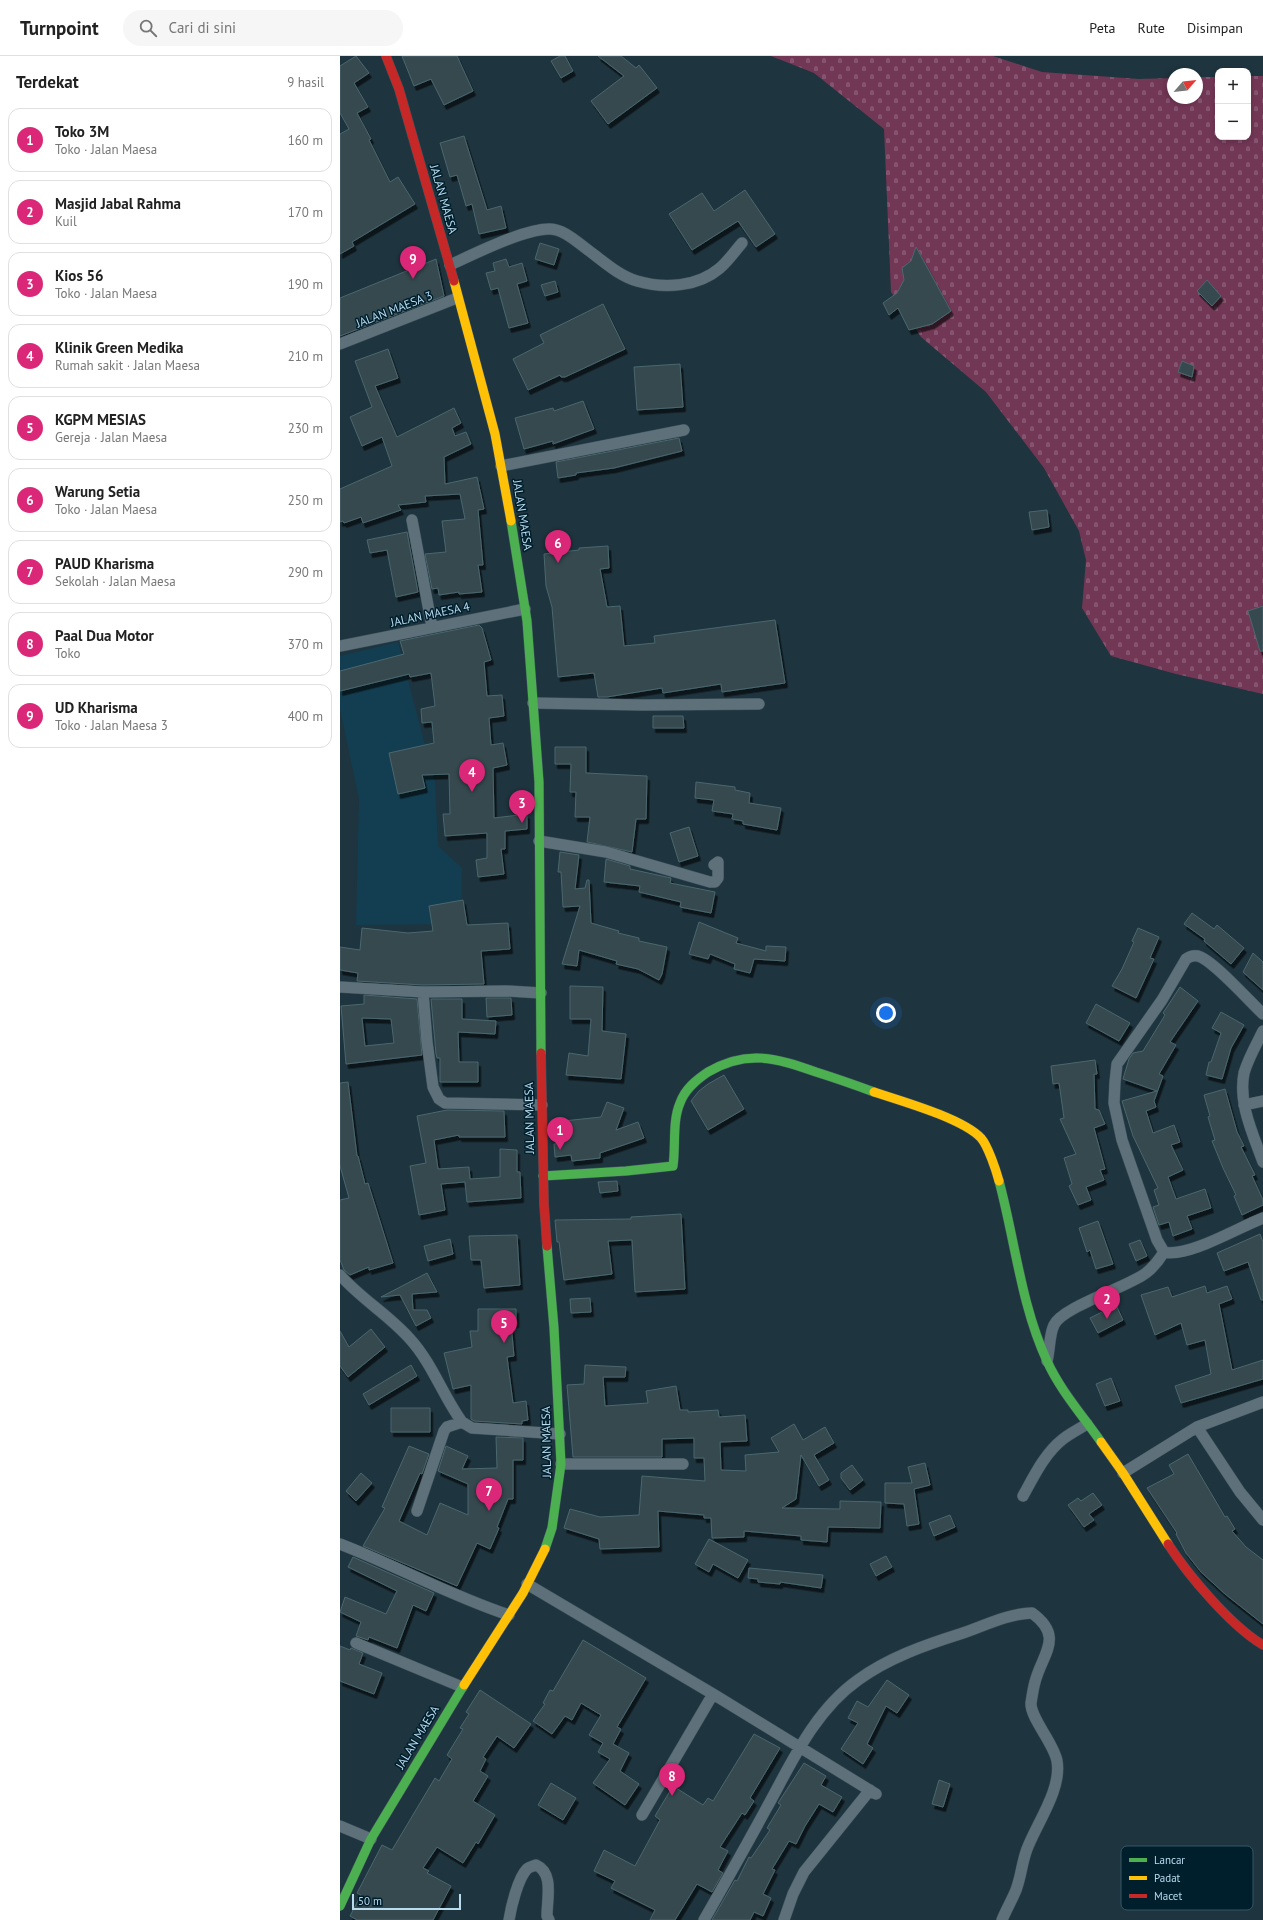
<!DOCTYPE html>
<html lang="id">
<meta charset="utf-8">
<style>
:root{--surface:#fff;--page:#f6f6f6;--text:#222;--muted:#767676;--line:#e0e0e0;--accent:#db2777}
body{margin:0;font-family:"PT Sans",sans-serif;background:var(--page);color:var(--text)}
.controls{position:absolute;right:12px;top:12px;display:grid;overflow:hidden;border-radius:8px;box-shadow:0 2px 6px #0003}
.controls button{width:36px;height:36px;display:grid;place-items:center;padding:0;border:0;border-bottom:1px solid var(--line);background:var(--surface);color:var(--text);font:20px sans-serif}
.compass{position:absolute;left:827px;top:12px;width:36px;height:36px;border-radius:50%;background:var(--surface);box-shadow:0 2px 6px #0003;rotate:62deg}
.scale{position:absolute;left:12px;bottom:10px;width:109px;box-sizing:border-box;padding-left:4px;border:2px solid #b8dbee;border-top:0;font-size:11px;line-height:14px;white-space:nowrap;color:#b8dbee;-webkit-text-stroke:3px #001f2d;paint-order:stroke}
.you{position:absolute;left:546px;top:957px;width:14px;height:14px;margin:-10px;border:3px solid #fff;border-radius:50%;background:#1a73e8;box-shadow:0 0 0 6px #1a73e833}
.badge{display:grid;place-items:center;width:26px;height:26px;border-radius:50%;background:var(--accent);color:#fff;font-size:13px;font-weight:700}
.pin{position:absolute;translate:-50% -33px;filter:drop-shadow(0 1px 2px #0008)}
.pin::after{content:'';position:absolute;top:21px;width:14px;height:12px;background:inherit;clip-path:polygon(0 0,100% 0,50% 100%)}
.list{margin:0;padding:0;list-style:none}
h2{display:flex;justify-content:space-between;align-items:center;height:52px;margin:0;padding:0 16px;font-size:17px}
h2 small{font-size:13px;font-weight:400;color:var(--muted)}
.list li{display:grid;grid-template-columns:26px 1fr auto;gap:12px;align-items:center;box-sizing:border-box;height:64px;margin:0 8px 8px;padding:0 8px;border:1px solid var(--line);border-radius:12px}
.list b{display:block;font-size:15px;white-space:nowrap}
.list p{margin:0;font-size:13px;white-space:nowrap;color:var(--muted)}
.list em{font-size:13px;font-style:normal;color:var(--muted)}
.icon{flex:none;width:22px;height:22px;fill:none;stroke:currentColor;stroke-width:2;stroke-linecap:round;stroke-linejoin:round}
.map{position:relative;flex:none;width:923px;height:1864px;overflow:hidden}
header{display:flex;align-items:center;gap:24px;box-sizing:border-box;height:56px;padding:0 20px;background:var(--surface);border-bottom:1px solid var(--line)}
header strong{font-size:19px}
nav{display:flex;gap:22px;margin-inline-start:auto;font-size:14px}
.search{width:280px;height:36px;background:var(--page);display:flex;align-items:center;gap:10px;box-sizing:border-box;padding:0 14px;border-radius:22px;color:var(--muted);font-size:15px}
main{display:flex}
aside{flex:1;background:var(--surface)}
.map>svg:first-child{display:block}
.built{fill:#133e51}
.cemetery{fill:url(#cemetery-stones)}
.building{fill:#354950;stroke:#4b676e;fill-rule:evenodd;filter:url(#shadow)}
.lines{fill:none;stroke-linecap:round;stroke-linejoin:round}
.street-casing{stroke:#3c515b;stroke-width:12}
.fast-casing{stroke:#3c515b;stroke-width:10}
.slow-casing{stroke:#3c515b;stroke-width:10}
.jam-casing{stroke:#3c515b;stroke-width:10}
.street{stroke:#5e717b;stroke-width:11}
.fast{stroke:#4caf50;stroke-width:9}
.slow{stroke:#ffc107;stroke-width:9}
.jam{stroke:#c62828;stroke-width:9}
.labels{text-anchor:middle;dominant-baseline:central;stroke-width:3;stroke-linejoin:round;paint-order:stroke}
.street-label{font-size:12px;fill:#b8dbee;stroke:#001f2d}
.key{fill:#001f2d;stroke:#375767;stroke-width:1}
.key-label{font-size:11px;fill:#b8dbee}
</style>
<header>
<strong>Turnpoint</strong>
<div class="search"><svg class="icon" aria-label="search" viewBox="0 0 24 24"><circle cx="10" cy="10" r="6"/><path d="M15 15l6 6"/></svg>Cari di sini</div>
<nav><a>Peta</a><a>Rute</a><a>Disimpan</a></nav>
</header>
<main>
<aside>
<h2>Terdekat<small>9 hasil</small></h2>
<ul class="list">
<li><span class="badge">1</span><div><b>Toko 3M</b><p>Toko · Jalan Maesa</p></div><em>160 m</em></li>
<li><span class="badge">2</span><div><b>Masjid Jabal Rahma</b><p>Kuil</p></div><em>170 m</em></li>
<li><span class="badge">3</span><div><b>Kios 56</b><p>Toko · Jalan Maesa</p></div><em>190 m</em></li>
<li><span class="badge">4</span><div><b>Klinik Green Medika</b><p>Rumah sakit · Jalan Maesa</p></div><em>210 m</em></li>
<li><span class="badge">5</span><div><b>KGPM MESIAS</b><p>Gereja · Jalan Maesa</p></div><em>230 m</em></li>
<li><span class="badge">6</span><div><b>Warung Setia</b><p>Toko · Jalan Maesa</p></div><em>250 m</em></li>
<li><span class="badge">7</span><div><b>PAUD Kharisma</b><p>Sekolah · Jalan Maesa</p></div><em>290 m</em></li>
<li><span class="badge">8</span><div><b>Paal Dua Motor</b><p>Toko</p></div><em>370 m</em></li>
<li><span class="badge">9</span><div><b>UD Kharisma</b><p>Toko · Jalan Maesa 3</p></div><em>400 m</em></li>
</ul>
</aside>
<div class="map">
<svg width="923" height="1864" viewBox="0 0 923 1864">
<defs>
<pattern id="cemetery-stones" width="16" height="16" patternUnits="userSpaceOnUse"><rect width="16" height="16" fill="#733756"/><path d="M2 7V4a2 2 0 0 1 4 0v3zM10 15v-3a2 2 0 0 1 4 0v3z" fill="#85536f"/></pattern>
<filter id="shadow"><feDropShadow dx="2.5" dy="4.5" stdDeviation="0" flood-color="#0009"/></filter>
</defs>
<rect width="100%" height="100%" fill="#1e343e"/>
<path class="built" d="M58,586L95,727L98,790L122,812L121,868L16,869L19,743L0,653V600Z"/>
<path class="cemetery" d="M431,0H653L702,16L799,23L833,22V42H857V21H878V81H908V20H923V638L836,618L771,600L742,552L746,504L739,475L704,412L646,336L581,281L551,236L544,73L474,17Z"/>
<path class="building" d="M16,0L29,17L14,27L28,51L17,57L31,83L29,84L50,126L58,121L75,148L12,186L14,190L0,198V78L9,73L0,57V10Z
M62,0H117L133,35L104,49L91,23L74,30Z
M220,0H225L233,15L221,22L211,5Z
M258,0H281L296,12L299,9L317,32L268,68L251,45L284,20Z
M124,80L147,154L161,150L166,172L139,178L132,148L126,150L117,119L110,121L100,87Z
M405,134L435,178L416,191L398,165L352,194L329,158L362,137L374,155Z
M200,187L219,193L214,209L195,203Z
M576,191L611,255L592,268L569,274L558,252L549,259L543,247L557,237L564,224L562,212L571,205Z
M96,203L104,240L0,280V242Z
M166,203L169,211L182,207L187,225L177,228L188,267L169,272L158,232L151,234L146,217L155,215L153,207Z
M867,224L881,240L872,250L857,235Z
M215,225L218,236L205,240L201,229Z
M263,248L285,293L225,321H221L220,319L188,334L173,303L204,287L200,279Z
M48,293L58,322L35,330L57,381L114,352L121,367L112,372L115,380L126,376L131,388L104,401L105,428L137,421L144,453L138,454L143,509H138L142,536L119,538V536L99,539L98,532L92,533L85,498L106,496L102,465L125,463L120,438L85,440L86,446L58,449L61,454L23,467L21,461L4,467L3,465L0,466V433L52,410L42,381L22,390L10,361L32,351L15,305Z
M842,305L854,310L852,321L838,316Z
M340,308L343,351L297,354L294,311Z
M243,345L254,373L213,388V385L184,393L175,362L213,352L214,355Z
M339,382L342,395L274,412L236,417V419L218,422L216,406Z
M707,454L709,471L692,474L689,456Z
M67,476L78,536L56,541L47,494L30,497L27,484Z
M268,490L269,512L260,513L267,551L280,550L284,590L315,587L314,580L435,564L445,627L382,636L381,628L323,637L322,632L267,641H258L254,617L218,621L212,551L206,530L204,498L239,494V492Z
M923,550V595H920L908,555Z
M139,569L142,572L151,604L144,606L147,640L162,639L164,660L149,662L151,689L163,687L167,709L153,712L154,762L187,758V773L165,775V793H161L164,818L138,821L136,804L147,802V777L105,780L103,758H110L109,718L82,719L85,732L58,738L49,697L94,687L92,666L82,667L81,653L95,650L91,617L70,621L69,618L0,635V615L64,598L60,585Z
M313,660H343L344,672H313Z
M215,691H246V717L307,720L306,763H296L292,796L247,786L250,761H235L236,736H230L231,708H215Z
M356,726L395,731V734L410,737L409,747L441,752L437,774L403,768V765L392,763L393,758L372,755L374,744L355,742Z
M349,771L358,800L339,806L330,777Z
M220,796L239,799L235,833L245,832L247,824H249L251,867L279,875L278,877L299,882V885L327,891L322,918L319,924L298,913L276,908L277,905L239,894L237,910L222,908L240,850L223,851L221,816H218Z
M266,803L290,810V813L331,822L330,827L375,836L371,857L340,851L341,846L299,836L300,830L264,826Z
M123,844L127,869L168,867L170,893L141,895L144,928L83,929L17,925L18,917L0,914V891L20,894L22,872L68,877L93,875L89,850Z
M852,857L874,873L877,869L904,892L891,908L864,885L865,883L844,868Z
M359,866L398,882L396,887L426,895V890L446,891L445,905L414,903L410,917L394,913L395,908L370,898L368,903L349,898Z
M798,872L819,881L810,902L814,903L796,942L772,930L782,913L794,886L792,885Z
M913,897L923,906V934L903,916Z
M230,930L263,931L262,975L286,978L281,1023L226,1019L229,997L248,1000L251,963H230Z
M840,931L858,945L830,986L836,989L819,1018L823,1020L814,1045L816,1051L806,1055L813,1077L834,1069L840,1086L831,1089L843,1114L828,1121L836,1143L865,1133L871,1152L847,1160L852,1173L833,1180L829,1166L819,1169L813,1151L819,1149L814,1134L818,1132L793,1080L782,1045L817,1035L783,1023L789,1003L793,997L803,995L825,959L823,957Z
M24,939L77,943L82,999L6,1008L1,950L24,948ZM22,962L51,963L54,987L25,990Z
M146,942H171L172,959L147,961Z
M91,943H122V963L156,965L155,978L118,976L119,1006H138V1026H100V1002H97L96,998Z
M756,948L790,967L779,985L746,967Z
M881,956L904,969L891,992L882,1023L866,1019L869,1006H871L881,977L872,972Z
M755,1004L757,1018H754L755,1053L759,1054L765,1068L754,1072L765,1113L760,1114L764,1124L746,1131L751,1144L738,1149L729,1130L732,1128L724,1102L736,1098L720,1063L724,1062L719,1027L713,1028L711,1010Z
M384,1019L404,1053L368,1074L351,1045L359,1035L368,1028Z
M8,1026L17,1100H18L25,1128L28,1127L53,1207L29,1214V1211L10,1219L4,1214L0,1204V1144L9,1142L0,1110V1027Z
M885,1033L897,1076L904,1090L901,1091L915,1119L912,1120L923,1144V1149L902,1159L894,1140L896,1139L883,1112L872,1085L875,1084L868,1061L870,1060L864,1039Z
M267,1046L284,1052L276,1074L298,1066L304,1082L260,1097V1102L232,1105L231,1099L215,1101L214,1088H216L214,1066L261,1061Z
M107,1054L164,1055L165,1081H119V1079L94,1084L98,1113L129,1111L130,1123L160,1121V1093L177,1094V1116H180L181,1142L127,1146L125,1126L101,1128L105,1154L79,1159L70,1110L86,1107L77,1060Z
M277,1125L278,1135L260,1137L258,1126Z
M341,1158L345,1233L295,1236L292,1184L268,1185L272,1218L224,1224L219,1186H217L215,1164L291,1163V1161Z
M758,1165L773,1208L756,1213L750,1194L747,1196L739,1172Z
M920,1178L923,1186V1244H921L908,1206L884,1215L877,1197Z
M177,1179L180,1229L144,1232L141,1204H131L129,1180Z
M110,1183L113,1198L88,1205L84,1190Z
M800,1184L807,1200L796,1205L789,1188Z
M87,1217L97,1236L72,1238L73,1254H87L91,1262L76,1270L60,1239L41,1241Z
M865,1230L867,1237L887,1230L892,1243L879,1248L892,1314L923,1304V1323L841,1347L835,1330L871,1318L865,1284L847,1289L841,1267L815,1279L801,1239L828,1231L832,1241Z
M250,1242L251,1256L231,1257L230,1243Z
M776,1249L783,1264L758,1277L750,1262Z
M138,1253H176V1267H171L174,1300L167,1301L173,1347L186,1345L188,1364L182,1365V1368L134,1365L131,1363V1329L113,1333L104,1297L132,1291L130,1275H138Z
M31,1273L45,1291L8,1321L0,1310V1275L9,1291Z
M71,1309L77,1320L29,1349L23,1338Z
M245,1309L286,1311L285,1321H263L265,1350L308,1347L306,1335L336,1330L340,1354H348V1356L378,1354L379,1361L405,1359L407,1385L380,1386L381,1414L406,1415L405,1399L439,1396L431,1382L454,1368L463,1384L485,1371L494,1387L474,1399L489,1424L479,1430L461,1399L456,1443L442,1452L500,1453V1445L541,1446L540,1472L488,1471L487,1486L461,1484V1480L404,1475V1481L372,1482L371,1462H364V1459L318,1455L319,1491L260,1493L259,1483L224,1472L230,1453L260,1461L299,1459L302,1420L365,1425L364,1402H354V1382L322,1383V1401H233L227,1329L244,1328Z
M771,1322L780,1345L765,1350L756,1328Z
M51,1352H90V1376H51Z
M156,1381L183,1382V1404H173V1443H168L157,1471L159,1472L150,1493L137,1487L117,1530L23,1490L45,1452L42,1451L69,1390L89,1398L82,1418L80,1417L59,1465L87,1479L100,1447L128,1459V1428L98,1415L106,1390L128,1400L122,1413L157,1412Z
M848,1398L885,1461L887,1460L895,1473L892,1475L906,1491L923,1504V1568L885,1538L861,1516L846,1497L836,1478L837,1477L807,1432L834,1418L829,1409Z
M585,1407L590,1429L574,1433L579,1468L567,1470L564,1448L545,1447V1427H572L568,1411Z
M512,1409L523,1424L510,1434L501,1422V1417Z
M21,1417L32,1427L16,1445L6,1435Z
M753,1437L762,1449L749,1458L754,1464L744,1471L728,1449L738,1442L741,1445Z
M610,1459L615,1471L594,1480L589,1467Z
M369,1483L408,1504L398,1522L373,1508L369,1516L355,1508Z
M546,1500L552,1511L536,1520L530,1508Z
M13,1501L94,1537L86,1555L73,1549L57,1592L29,1581L28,1584L16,1580L21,1566L0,1556L5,1541L46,1558L57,1535L8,1511Z
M409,1512L483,1519L481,1532L440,1526V1528L418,1526V1523L408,1522Z
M243,1584L306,1622L277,1671L281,1673L273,1688L289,1697L280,1715L299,1728L285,1749L253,1727L270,1703L258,1696L263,1687L249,1679L261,1659L241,1647L232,1664L225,1660L212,1678L193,1665L205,1648L203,1647L210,1634L213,1635Z
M0,1590L10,1594L11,1592L23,1597L19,1608L42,1617L34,1638L0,1625Z
M547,1624L569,1639L557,1657L546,1650L527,1688L533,1692L523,1708L501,1693L518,1667L508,1662L517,1645L528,1651Z
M140,1634L191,1668L174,1692L157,1680L143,1701L146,1703L140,1715L148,1720L133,1745L155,1759L138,1788L136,1786L123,1807L97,1791L83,1812L89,1815L87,1817L111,1830L93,1864H17L10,1860L21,1839L17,1837L42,1789L52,1794L95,1722L99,1725L112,1703L107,1699L123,1673L120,1672L129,1658L126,1656Z
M414,1678L440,1692L410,1742L414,1745L405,1759L402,1757L380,1791L388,1795L378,1814L383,1817L372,1836L357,1828L335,1864H310L315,1854L271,1832L275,1825L254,1815L264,1794L295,1810L320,1764L315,1760L333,1730L363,1749L368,1742L373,1745Z
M464,1707L486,1720L481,1729L502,1741L493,1756L479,1748L465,1770L456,1788L449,1785L432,1813L435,1814L423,1838L431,1842L423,1860L414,1856L410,1864H372L395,1824L397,1825L409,1801L411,1802L430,1774L427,1772L441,1749L438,1747Z
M599,1724L610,1728L603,1751L592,1748Z
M211,1727L236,1742L223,1764L198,1749Z"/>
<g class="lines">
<defs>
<path id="street" d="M110,209C134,198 184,173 209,173C224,173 237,186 248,194C263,205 279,220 297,225C324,233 358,231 380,212C389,204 395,195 402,187
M0,288L117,242
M161,410L344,374
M72,464L92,571
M0,590L185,553
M193,647L303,649L419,648
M199,785L266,796L370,826H375L378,822V806L374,809
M0,931L83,936L166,935L201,937
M83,936L87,986L93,1031L99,1043L105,1047L202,1049
M923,958C910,946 873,904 858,900C853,899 850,900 846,903L822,944L777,1008L775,1026L774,1047L782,1084L817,1184L824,1196C848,1202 899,1171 923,1162
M923,975C916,989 908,1003 904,1017C898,1047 913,1078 923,1106
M904,1049L923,1045
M0,1219C21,1243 49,1259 70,1283C92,1307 103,1340 122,1366L132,1372L220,1378
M707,1305C710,1294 709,1279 714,1269C722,1251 788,1231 806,1217C814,1211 819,1204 824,1196
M857,1371L900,1436L923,1464
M221,1408H343
M783,1417L857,1371L923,1346
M683,1440C694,1420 705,1397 723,1383C731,1377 739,1373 747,1368
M77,1455L104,1375L107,1371L122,1366
M0,1488C57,1510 111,1540 169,1559
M187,1528L373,1638L536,1738
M16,1587L122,1631
M302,1759L373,1638
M0,1770L31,1783
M169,1864C171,1851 178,1822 187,1813C189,1811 193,1810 196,1809C214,1817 207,1842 207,1860L209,1864
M364,1864C385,1827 406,1790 426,1753C451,1708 474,1655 518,1624C548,1602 585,1589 620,1578C644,1570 666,1558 692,1557C725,1581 702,1598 695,1626C693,1633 692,1641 691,1647C690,1662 714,1687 717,1705C722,1733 697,1767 687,1793C682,1806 681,1821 676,1834C672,1844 666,1854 662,1864
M444,1864L453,1838L464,1816L530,1734"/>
<path id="fast" d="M171,465L187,565L199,726L201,997
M203,1120L286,1115L333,1110C336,1089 332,1066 340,1047C345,1033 356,1024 368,1016C407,993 436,1002 476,1016C495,1022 515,1029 534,1036
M659,1125C675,1184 681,1249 707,1305C720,1334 743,1360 761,1386
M205,1493L212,1472L221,1408L214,1272L207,1190
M0,1850L31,1783L124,1629"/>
<path id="slow" d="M114,225L155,378L171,465
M534,1036C561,1045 622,1062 641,1082C648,1090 656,1114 659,1125
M761,1386L783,1417L828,1488
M124,1629L183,1537L205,1493"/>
<path id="jam" d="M46,0L59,33L114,225
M201,997L204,1148L207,1190
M828,1488C848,1519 891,1570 923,1589"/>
</defs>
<use href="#street" class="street-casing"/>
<use href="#fast" class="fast-casing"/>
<use href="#slow" class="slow-casing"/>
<use href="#jam" class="jam-casing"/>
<use href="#street" class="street"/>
<use href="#fast" class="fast"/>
<use href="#slow" class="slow"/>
<use href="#jam" class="jam"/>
</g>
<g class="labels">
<g class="street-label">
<text transform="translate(104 143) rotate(74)">JALAN MAESA</text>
<text transform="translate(54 253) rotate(-21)">JALAN MAESA 3</text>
<text transform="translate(183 459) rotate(81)">JALAN MAESA</text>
<text transform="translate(90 558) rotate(-12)">JALAN MAESA 4</text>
<text transform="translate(189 1062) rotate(-91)">JALAN MAESA</text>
<text transform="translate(206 1386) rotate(-91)">JALAN MAESA</text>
<text transform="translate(77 1681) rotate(-59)">JALAN MAESA</text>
</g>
</g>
<rect x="781" y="1790" width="132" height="64" rx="6" class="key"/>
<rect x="789" y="1802" width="18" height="4" fill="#4caf50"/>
<rect x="789" y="1820" width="18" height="4" fill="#ffc107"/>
<rect x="789" y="1838" width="18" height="4" fill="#c62828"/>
<g class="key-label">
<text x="814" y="1808">Lancar</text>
<text x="814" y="1826">Padat</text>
<text x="814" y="1844">Macet</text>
</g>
</svg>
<div class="controls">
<button>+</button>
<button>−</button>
</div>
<svg class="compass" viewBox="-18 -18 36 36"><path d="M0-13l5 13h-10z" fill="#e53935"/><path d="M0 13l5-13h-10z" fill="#767676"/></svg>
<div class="scale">50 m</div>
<div class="you"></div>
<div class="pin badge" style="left:220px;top:1094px">1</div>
<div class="pin badge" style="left:767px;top:1263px">2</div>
<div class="pin badge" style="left:182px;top:767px">3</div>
<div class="pin badge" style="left:132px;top:736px">4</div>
<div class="pin badge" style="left:164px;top:1287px">5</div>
<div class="pin badge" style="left:218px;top:507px">6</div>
<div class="pin badge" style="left:149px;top:1455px">7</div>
<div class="pin badge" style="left:332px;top:1740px">8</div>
<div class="pin badge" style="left:73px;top:223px">9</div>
</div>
</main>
